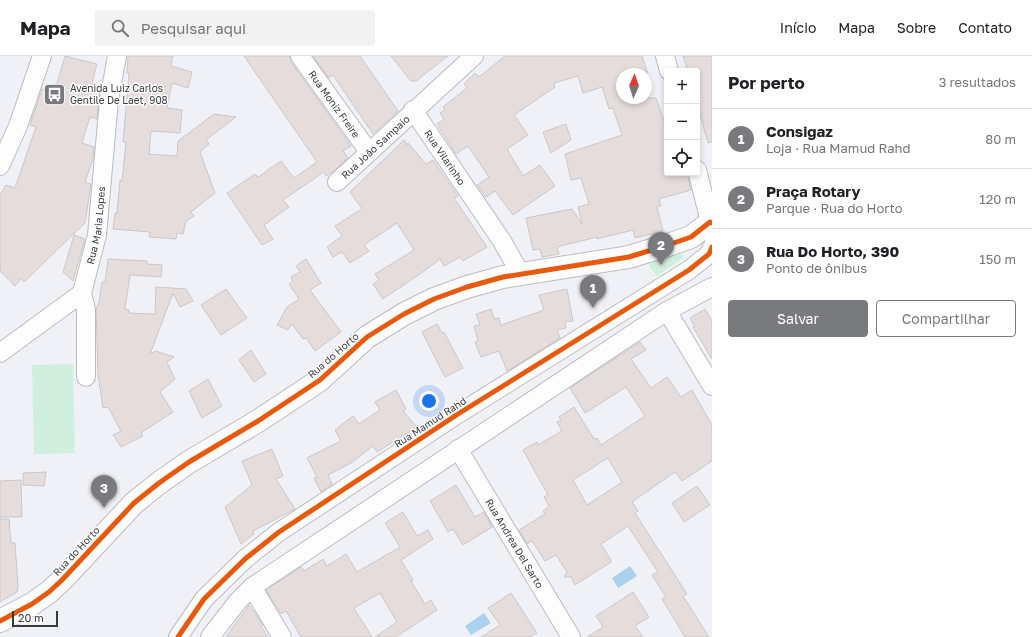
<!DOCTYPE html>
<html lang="pt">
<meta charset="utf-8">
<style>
:root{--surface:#fff;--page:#f2f2f2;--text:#202124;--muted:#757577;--line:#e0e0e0;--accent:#797a7e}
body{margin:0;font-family:"Golos Text",sans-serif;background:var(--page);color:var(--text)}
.controls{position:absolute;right:12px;top:12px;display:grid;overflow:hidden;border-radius:4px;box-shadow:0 2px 6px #0003}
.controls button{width:36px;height:36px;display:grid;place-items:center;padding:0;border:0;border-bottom:1px solid var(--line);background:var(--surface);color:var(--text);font:20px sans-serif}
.compass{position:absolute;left:616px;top:12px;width:36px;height:36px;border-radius:50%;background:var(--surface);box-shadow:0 2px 6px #0003;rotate:3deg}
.scale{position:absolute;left:12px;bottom:10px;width:46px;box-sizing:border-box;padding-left:4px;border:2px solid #393a3d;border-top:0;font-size:11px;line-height:14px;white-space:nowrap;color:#393a3d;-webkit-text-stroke:3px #fff;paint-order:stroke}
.you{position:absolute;left:429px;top:345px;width:14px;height:14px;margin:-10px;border:3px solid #fff;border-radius:50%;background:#1a73e8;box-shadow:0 0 0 6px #1a73e833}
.badge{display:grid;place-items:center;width:26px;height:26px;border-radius:50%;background:var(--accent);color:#fff;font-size:13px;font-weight:700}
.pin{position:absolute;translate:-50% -33px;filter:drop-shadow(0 1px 2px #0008)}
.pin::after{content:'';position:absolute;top:21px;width:14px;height:12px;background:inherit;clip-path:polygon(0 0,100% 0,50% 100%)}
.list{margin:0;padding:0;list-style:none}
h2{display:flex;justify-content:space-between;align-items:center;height:52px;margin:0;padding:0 16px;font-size:17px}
h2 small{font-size:13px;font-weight:400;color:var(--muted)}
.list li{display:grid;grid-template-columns:26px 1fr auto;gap:12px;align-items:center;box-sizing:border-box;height:60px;padding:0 16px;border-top:1px solid var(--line)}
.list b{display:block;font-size:15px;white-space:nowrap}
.list p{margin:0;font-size:13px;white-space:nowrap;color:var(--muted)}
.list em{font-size:13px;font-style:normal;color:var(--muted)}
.actions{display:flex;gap:8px;padding:12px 16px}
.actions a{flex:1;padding:9px 0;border:1px solid var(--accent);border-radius:4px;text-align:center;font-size:14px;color:var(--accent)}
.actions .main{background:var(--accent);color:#fff}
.icon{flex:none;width:22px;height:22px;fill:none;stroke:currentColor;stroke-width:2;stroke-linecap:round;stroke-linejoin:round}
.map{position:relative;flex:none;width:712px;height:581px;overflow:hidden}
header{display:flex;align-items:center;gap:24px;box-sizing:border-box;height:56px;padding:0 20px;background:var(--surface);border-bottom:1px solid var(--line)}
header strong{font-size:19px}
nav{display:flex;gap:22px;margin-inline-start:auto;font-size:14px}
.search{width:280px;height:36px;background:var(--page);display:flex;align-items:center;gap:10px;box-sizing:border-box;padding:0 14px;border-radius:4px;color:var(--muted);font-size:15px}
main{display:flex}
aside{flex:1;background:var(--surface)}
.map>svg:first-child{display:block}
.green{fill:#d0efde}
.water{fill:#aad2ee}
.building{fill:#e5dcdc;stroke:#cac8ca;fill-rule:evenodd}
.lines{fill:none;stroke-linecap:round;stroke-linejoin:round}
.minor-casing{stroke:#bbbcc0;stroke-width:20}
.secondary-casing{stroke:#bbbcc0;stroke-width:24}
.minor{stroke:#fdfdfe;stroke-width:18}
.secondary{stroke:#fdfdfe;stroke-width:22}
.cycleway-casing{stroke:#fff;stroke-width:8}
.cycleway{stroke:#e8590c;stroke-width:5}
.labels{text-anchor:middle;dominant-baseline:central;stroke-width:3;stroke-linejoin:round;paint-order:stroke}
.poi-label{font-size:10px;fill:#393a3d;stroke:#fff;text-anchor:start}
.street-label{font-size:10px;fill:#393a3d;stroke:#fff}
</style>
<header>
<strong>Mapa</strong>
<div class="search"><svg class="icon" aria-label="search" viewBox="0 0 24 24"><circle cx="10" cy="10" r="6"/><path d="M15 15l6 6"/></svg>Pesquisar aqui</div>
<nav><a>Início</a><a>Mapa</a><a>Sobre</a><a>Contato</a></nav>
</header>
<main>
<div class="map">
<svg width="712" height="581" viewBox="0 0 712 581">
<rect width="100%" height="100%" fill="#f0f1f6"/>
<path class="green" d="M677,198H682L684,201L657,220L649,210L651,207Z
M73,308L75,397L34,398L32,309Z"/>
<path class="water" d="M630,510L637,520L618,532L612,522Z
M484,557L491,567L471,579L465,570Z"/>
<path class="building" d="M65,0L97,8L91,30L100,32L97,63L90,61L82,87L94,91L93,103L85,126L91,128L85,167L24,226L21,223L15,230L0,215V139L6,129L15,132L36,71L30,69L42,33L51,36L53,31L56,30Z
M128,0H173L171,10L192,16L188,32L172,27L167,52L182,54L180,77L151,75L149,98L177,100L178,85L214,58L236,61L206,84L209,88L200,96L215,137L191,156L194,160L186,165L183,178L177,177L176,183L149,181L150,176L113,173L115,157H117L120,124L122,125L126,86H123L129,17H127Z
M244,0H290L291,6L351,90L343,95L348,102L334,115L326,120L324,116L283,144L289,151L264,169L273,183L262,189L227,137L255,118L258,121L281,105L294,122L317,106Z
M313,0H360L398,55L373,78L333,19L329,22Z
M391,0H448L416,25H411Z
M505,0H642L648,18H622V42H656L665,68H667V117H687L691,134L659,143L661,150L657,151L663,175L635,182L633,174L597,183V181L557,191L559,198L542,201L540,193L533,194L526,162L572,153L582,168L578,151L589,148L581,122L571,124L565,98L622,79L613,52L609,53L602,31L583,37L578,20L554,27L555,31L514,59L528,79L507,93L523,120L540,109L555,130L513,159L495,135L486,141L477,129L489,121L468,90L456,98L437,68L444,63L440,57L445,54L443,51L467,32L464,28L475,17L479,21Z
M683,0H712V86L708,87L697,48V15H688Z
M566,68L571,84L551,97L543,76Z
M404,84L407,89L408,87L426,108L433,104L458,140L454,142L487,191L463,205L460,201L444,210L440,203L420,218L383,243L373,228L379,224L375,218L414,194L397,167L364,189L369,195L350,207L342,196L333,201L327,191L342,180L335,170L362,153L350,136Z
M74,179L85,183L73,225L63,216Z
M108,203L147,205V208L162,209L161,221L130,219L125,253L129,254V257L155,258L156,231L186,233L193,245L180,251L173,237L150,298L156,295L174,301L167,306L175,323L160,336L173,356L141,377L143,380L121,391L113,379L121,375L108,351L103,352L98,319L96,252L99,247L102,226H105Z
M306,203L321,227L310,234L341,276L315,295L306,282L303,283L292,268L288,274L277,269L287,251L299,243L289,228L293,225L291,221L300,216L296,210Z
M226,233L247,262L221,279L201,249Z
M567,233L573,265L565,266L566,272L557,274L560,282L507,315L499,295L481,301L475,286L478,285L474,270L480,269L476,258L491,253L494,263L499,262L501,269L544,254L539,239Z
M705,253L712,265V303L693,271H695L690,262Z
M437,268L442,277L444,276L463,312L445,321L422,276Z
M640,286L646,294L631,303L651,332L667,321L681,341L692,334L712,369V405L682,425L675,416L632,446L638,455L635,457L687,538L683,540L709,581H685L662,543L666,541L652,519L658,516L628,470L601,488L611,504V506L575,529L571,521H564L567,516L556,499L545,505L532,485L527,488L519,474L545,458L543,455L549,450L544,441L548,439L523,394L537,386L538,389L562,375L557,366L561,364L559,361L574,351L594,383L597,382L601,389L645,360L626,331L585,357L570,332ZM608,402L622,426L587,449L573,424Z
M251,294L266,318L254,326L239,304Z
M208,323L222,350L202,362L189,335Z
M396,334L406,353L403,355L417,371L377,396L373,390L351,407L328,419L332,428L321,436L314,422L317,421L307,402L341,385L335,374L353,360L359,368L380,354L375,346Z
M272,393L283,420L276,423L295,453L253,475L254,478L241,488L225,451L252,429L242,405Z
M46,416L44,430L23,429V417Z
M21,424L22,461H0V425Z
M456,429L475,461L484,456L492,471L463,489L453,473L448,476L430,445Z
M697,430L710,449L684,466L672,447Z
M403,456L417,480L428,474L433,483L401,504L413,524L411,525L425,548L431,544L437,554L396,581H375L397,566L380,537L354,552L372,581H301L286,555L281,558L266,534L301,511L304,515L323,503L327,510L346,498L357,516L400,491L385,467Z
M0,463H9L11,487H15L18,529L17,536L0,546Z
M633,536L649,561L635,570L643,581H587L603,571L596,560Z
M511,537L537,577L530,581H481L500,569L488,552Z
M249,549L263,569L261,570L268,581H226Z"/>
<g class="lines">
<defs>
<g id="minor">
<path id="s1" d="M300,0L369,96"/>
<path d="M665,0L669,15"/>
<path id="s2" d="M413,54L502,185L520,217"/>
<path d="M0,110L18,70L42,0"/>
<path d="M697,114L710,166L712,179"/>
<path id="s3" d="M337,126L474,0"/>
<path d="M82,237L86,254V321"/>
<path d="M667,255L712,330"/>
<path id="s4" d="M0,297L82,237L97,179L109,44L117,0"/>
<path id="s5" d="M458,393L571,581"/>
<path d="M252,531L282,581"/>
<path d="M178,581L204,543L245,503L279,476L458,358L689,214L709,198L712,191"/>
<path d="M210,581L238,545L252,531L667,255L712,231"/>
</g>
<path id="secondary" d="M0,565L32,548L49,536L62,524L134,447L159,427L189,406L258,365L320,324L367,281L404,258L434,243L467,231L503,221L629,201L668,189L691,181L712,165"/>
</defs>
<use href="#minor" class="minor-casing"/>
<use href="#secondary" class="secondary-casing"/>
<use href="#minor" class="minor"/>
<use href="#secondary" class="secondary"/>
<defs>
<path id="cycleway" d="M0,565L32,548L49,536L62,524L134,447L159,427L189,406L258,365L320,324L367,281L404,258L434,243L467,231L503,221L629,201L668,189L691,181L710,166L712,167
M178,581L204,543L245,503L279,476L458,358L689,214L709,198L712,191"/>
</defs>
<use href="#cycleway" class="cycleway-casing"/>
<use href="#cycleway" class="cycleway"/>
</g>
<defs>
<symbol id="bus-square" viewBox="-11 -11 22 22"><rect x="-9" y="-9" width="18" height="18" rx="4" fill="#797a7e" stroke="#fff"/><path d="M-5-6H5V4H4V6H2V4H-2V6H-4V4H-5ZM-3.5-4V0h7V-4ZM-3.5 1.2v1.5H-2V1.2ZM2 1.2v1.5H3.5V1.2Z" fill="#fff"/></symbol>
</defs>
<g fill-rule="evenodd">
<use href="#bus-square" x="42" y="26" width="25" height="25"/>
</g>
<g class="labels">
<g class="poi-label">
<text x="70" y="32">Avenida Luiz Carlos<tspan x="70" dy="12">Gentile De Laet, 908</tspan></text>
</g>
<g class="street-label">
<text stroke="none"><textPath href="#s1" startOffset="59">Rua Moniz Freire</textPath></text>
<text stroke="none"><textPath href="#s3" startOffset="52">Rua João Sampaio</textPath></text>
<text stroke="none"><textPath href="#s2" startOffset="57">Rua Vilarinho</textPath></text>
<text stroke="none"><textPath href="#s4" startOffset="171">Rua Maria Lopes</textPath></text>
<text transform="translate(333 299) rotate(-41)">Rua do Horto</text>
<text transform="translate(430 366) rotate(-33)">Rua Mamud Rahd</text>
<text stroke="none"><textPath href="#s5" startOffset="110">Rua Andrea Del Sarto</textPath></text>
<text transform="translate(76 495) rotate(-47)">Rua do Horto</text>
</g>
</g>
</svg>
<div class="controls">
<button>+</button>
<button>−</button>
<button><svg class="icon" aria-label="locate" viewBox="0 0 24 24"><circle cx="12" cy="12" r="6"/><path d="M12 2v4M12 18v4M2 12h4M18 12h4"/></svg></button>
</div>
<svg class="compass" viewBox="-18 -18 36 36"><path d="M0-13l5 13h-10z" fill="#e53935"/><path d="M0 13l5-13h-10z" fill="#757577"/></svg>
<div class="scale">20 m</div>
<div class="you"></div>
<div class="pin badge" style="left:593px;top:252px">1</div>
<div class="pin badge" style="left:661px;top:209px">2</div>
<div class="pin badge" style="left:104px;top:452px">3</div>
</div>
<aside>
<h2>Por perto<small>3 resultados</small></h2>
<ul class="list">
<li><span class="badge">1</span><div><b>Consigaz</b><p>Loja · Rua Mamud Rahd</p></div><em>80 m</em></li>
<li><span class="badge">2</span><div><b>Praça Rotary</b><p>Parque · Rua do Horto</p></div><em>120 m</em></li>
<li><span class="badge">3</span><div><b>Rua Do Horto, 390</b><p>Ponto de ônibus</p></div><em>150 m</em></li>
</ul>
<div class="actions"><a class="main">Salvar</a><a>Compartilhar</a></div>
</aside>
</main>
